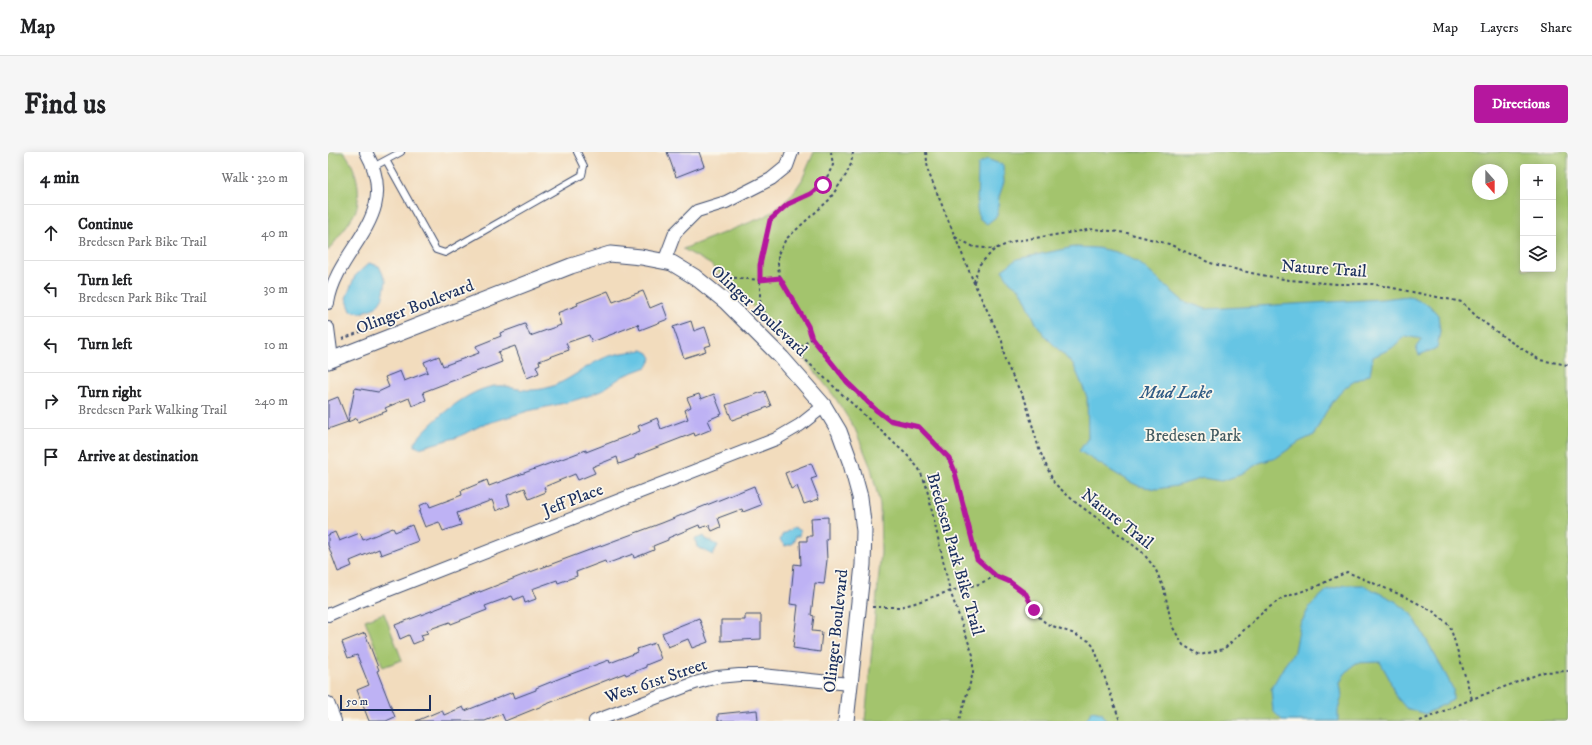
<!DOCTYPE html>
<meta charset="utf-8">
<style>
:root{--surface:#fff;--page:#f6f6f6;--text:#202124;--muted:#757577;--line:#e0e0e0;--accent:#b5179e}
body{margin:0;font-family:"IM FELL DW Pica",serif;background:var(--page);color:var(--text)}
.controls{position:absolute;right:12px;top:12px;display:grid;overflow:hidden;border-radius:4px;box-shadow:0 2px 10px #0003}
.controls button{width:36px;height:36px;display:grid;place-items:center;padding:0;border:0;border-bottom:1px solid var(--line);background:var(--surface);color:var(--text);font:20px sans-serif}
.compass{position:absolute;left:1144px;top:12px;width:36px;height:36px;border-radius:50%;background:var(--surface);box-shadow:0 2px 10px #0003;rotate:159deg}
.scale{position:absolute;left:12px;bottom:10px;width:91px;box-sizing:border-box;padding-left:4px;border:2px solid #1b2f5e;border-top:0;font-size:11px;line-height:14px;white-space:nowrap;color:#1b2f5e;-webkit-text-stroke:3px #fbf7ec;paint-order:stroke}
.stop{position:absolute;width:12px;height:12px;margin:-9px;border:3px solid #b5179e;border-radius:50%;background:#fff}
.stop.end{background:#b5179e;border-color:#fff;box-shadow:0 1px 4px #0008}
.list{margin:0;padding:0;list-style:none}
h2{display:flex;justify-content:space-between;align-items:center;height:52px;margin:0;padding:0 16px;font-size:17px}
h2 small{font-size:13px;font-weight:400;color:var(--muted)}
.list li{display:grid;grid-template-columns:26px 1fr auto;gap:12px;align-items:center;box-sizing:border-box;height:56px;padding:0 16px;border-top:1px solid var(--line)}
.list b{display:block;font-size:15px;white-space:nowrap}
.list p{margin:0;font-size:13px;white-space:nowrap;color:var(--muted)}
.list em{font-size:13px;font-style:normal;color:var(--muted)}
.icon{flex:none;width:22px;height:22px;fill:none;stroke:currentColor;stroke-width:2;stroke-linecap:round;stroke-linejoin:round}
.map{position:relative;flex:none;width:1240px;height:569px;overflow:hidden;border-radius:4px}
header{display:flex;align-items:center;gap:24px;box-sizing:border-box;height:56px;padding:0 20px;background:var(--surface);border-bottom:1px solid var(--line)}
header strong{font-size:19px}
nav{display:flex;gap:22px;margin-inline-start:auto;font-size:14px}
.intro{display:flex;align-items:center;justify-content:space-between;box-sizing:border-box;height:96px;padding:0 24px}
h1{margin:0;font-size:28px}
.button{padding:10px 18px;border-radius:4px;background:var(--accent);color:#fff;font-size:14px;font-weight:700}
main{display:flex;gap:24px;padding:0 24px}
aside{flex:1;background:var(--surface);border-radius:4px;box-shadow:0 2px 10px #0003}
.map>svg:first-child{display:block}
.green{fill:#a3c46d;stroke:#5f7a66;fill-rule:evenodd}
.water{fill:#66c5e4;stroke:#407aa1}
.building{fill:#beb2f4}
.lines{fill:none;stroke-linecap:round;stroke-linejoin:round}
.service-casing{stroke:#3b496c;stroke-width:8}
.minor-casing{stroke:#3b496c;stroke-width:14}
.tertiary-casing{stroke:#3b496c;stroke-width:17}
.path{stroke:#3b496c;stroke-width:2;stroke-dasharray:3 3;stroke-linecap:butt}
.service{stroke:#fff;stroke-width:6}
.minor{stroke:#fff;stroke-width:12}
.tertiary{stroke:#fff;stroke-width:15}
.route{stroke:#b5179e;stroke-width:5}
.labels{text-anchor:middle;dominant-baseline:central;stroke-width:3.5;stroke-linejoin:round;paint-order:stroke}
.street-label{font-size:17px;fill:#1b2f5e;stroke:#fbf7ec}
.park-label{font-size:17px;fill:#445c62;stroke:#fbf7ec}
.water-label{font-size:18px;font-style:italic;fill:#325c86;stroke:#fbf7ec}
</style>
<header>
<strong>Map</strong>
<nav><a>Map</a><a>Layers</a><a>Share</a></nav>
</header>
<div class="intro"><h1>Find us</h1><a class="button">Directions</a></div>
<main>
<aside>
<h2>4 min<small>Walk · 320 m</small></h2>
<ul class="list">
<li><svg class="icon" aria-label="ahead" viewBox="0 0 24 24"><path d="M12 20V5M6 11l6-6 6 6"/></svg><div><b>Continue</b><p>Bredesen Park Bike Trail</p></div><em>40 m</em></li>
<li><svg class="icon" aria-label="left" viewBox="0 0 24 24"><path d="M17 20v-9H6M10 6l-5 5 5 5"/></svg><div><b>Turn left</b><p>Bredesen Park Bike Trail</p></div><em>30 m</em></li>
<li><svg class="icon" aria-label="left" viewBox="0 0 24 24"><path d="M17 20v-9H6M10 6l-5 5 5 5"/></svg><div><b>Turn left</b></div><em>10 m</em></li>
<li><svg class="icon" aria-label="right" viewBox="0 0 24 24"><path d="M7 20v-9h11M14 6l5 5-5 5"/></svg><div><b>Turn right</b><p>Bredesen Park Walking Trail</p></div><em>240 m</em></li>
<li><svg class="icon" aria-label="arrive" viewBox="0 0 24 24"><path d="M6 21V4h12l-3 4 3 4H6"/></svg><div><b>Arrive at destination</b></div></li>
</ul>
</aside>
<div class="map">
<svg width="1240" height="569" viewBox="0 0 1240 569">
<rect width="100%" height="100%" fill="#fbf7ec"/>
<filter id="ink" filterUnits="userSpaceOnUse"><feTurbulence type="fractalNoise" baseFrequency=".025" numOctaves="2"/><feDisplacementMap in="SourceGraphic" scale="8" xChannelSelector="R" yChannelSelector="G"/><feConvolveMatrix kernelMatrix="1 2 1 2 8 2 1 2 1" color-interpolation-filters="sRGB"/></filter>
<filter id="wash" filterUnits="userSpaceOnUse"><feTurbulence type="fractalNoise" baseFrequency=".012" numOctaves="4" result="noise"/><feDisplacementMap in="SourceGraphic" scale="16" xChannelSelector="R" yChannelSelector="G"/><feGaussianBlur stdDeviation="0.9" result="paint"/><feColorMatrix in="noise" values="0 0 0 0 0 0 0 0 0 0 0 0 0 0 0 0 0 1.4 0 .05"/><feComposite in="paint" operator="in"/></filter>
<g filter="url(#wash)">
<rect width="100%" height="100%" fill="#f2dcbd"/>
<path class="green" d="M0,0H16C28,15 34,39 28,58C26,65 6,91 0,99Z
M486,0H1240V569H537L553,400L552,353L543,316L527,277L506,244L477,207L382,112L355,97L438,64L462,45L474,28ZM1195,15H1225V117H1195ZM1150,18H1174V42H1150Z
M56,461L74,508L55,515L37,468Z"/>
<path class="water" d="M659,7L675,13L676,30L671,45L669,64L659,72L652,67L649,57L650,13Z
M746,95L769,96L788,100L810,110L855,149L878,157L1055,147L1080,144L1101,153L1110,163L1112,179L1109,196L1091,203L1088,195L1094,187L1077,184L1064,196L1045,205L1042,222C1035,225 1028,228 1022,232C1006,244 994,265 986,283L971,290L948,306L931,311L912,323L893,329L875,326L848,334L829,337L811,334L800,329L751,299L760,286L759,245L752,228L746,214L733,200L717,184L708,171L693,138L682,130L674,118L689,107Z
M41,111L51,114L58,129L55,145L48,155L33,161L23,159L18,146L27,124Z
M315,198L321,201L324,206L319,215L295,224L273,239L260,244L241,250L200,259L154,273L130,285L91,296L87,294V291L90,286C107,266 148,230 176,234C181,234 186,237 191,237C200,239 213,238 222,235C241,229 257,214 276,206C288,201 302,200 315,198Z
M466,375L472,379L471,384H468L464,392L457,394L452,389L454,383Z
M376,384L378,387L390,393L385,403L369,395L367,387Z
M1018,433H1035L1067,449L1084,462L1119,525L1125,537V548L1097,562L1078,556L1067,543L1061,526L1052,510L1027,511L1016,523L1012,531L1014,544L1010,558V569H955L945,559L943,537L956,514L967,499L972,473L982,454L999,438Z
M764,559L774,561L778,569H757Z"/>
<g id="blocks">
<path class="building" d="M339,0H371L376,14L348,25Z
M280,139L285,150L315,139L322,156L334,151L340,167L312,178L310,172L264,190L261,183L238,191L241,198L211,209L212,212L208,214L211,221L199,226L187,194L170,200L174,210L95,240L98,248L84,254L81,246L57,256L59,259L30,270L29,266L20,270L27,236L50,240L61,235L57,225L72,219L76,229L100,220L96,210L111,204L115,214L151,201L148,194L173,184L172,181L197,172L202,184L233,173L229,161L250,153L249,151Z
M363,169L366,179L377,175L383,193L376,195L378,199L356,206L345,175Z
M437,239L443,254L404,268L398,253Z
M371,242L373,247L386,242L394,262L380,268L384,277L367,284L366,281L307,304V306L291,312L289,305L264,315L267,321L250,328L247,322L216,335L218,340L201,347L197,336L179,343L182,353L168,359L164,348L129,361L133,373L115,379L111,370L97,375L91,360L93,359L91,354L100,350L102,355L134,343L133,339L159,328L161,334L258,298V300L312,279L310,274L329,266L333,277L360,267L357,258L363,255L359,246Z
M10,245L20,270L0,277V249Z
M483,311L489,325L483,327L491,347L476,352L469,334L463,337L457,321Z
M426,334L433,353L415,360L414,357L390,366L393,375L384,379L381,373L372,376L371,373L340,386V388L325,394L326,398L306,406L305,402L278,412L277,409L248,420L249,424L230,431L229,428L204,437L208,447L197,451L195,444L186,448L184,444L157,454L159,458L123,472L122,470L99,478L100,481L93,483L95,488L85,492L81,483L72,487L67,473L116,454V453L152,439V440L205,419L334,371Z
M500,365V387H498L499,408L496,432L487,431L483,463L486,464L484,479L494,480L492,500L465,496L470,453L462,452L466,412L473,413L472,389H479V384H484L483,366Z
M84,373L90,389L53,403L51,397L22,409L24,414L10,420L0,393V383L7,380L11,389L32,381L35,388L65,376L67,380Z
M417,463H433V487L393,489V468H417Z
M371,466L380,490L364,496L360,487L340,495L334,481Z
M37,481L51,518L49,519L67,565L58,569H41L29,538L41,533L29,503L20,506L14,490Z
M327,491L333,507L318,513V515L298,523L297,521L241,543L177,569L174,562L157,569H88L114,558L116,563L135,555L137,559L185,540L187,546L208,538V536L235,525L281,508L282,511L310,500L309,497Z
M429,558L430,569H390V562Z"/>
</g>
</g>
<g filter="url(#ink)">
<use href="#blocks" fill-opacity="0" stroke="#3b496c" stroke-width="1"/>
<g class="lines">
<defs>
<path id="service" d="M58,8L108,98L117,101L254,23L256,14L249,0
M45,15L73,0"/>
<path id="minor" d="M336,110L347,81L369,59L398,50L443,27L459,14L464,0
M0,151C9,94 75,66 38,0
M0,176L4,207
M0,463L25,452L448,287L472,273L496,254
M0,551L7,569
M267,569L367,531L389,525L411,523H434L521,532"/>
<path id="tertiary" d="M0,209L243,114L282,102L313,105L344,111L367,125L398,150L454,206L496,254L511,279L523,312L532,345L536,379L535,413L518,569"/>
</defs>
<use href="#service" class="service-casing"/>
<use href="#minor" class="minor-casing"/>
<use href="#tertiary" class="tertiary-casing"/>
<path class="path" d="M503,0L505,13L495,33L482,42L460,52L442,68L432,113V148L434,157L454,185L468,199L581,305L591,317L598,333L622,439L645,503V521L631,569
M525,0L523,12L518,23L501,48L458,87L450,102V115L452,126L480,174L484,186L519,231L547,258L561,267L591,275L615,299L626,317L649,407L668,424L682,430L698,442L709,463L719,472L744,481L761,489L766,495L792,569
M598,0L600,19L646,131L674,189L677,209L698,251L711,297L726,331L747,350L787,379L814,400L827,416L836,437L844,474L855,493L872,503L896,497L935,460L954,446L987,435L1019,420L1078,445L1106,460L1122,474L1144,547
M627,85L646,95L667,97
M388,124L432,128L452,126
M646,130L651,113L667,97L687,89L766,77L799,81L841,92L882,111L923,121L961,128L1009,132H1045L1134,150L1150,166L1180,188L1212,208L1240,213
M14,187L66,167
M468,199L484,186
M544,455H572L584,452L622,439L651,432L668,424
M1092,569L1144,547L1216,520L1240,519"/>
<use href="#service" class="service"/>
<use href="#minor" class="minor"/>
<use href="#tertiary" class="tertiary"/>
</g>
</g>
<g class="lines" filter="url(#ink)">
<path class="route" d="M495,33L482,42L460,52L442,68L432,113V128L452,126L480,174L484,186L520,231L548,258L561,268L591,275L621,306L626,317L649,407L668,424L682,430L698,442L706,458"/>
</g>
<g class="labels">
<g class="street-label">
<text transform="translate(996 117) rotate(4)">Nature Trail</text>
<text transform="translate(87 155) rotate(-21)">Olinger Boulevard</text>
<text transform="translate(431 159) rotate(43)">Olinger Boulevard</text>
<text transform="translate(245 348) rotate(-21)">Jeff Place</text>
<text transform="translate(789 367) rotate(38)">Nature Trail</text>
<text transform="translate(627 402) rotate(74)">Bredesen Park Bike Trail</text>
<text transform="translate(508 479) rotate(-84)">Olinger Boulevard</text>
<text transform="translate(328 529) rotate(-19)">West 61st Street</text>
</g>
<g class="park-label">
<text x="865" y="284">Bredesen Park</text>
</g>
<g class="water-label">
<text x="848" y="241">Mud Lake</text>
</g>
</g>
</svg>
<div class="controls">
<button>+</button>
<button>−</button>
<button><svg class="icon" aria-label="layers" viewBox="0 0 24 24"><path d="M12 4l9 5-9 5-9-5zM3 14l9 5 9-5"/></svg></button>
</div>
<svg class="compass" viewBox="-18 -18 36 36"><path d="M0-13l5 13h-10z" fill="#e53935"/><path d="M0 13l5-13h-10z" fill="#757577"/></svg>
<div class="scale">50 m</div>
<div class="stop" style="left:495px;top:33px"></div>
<div class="stop end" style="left:706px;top:458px"></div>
</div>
</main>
